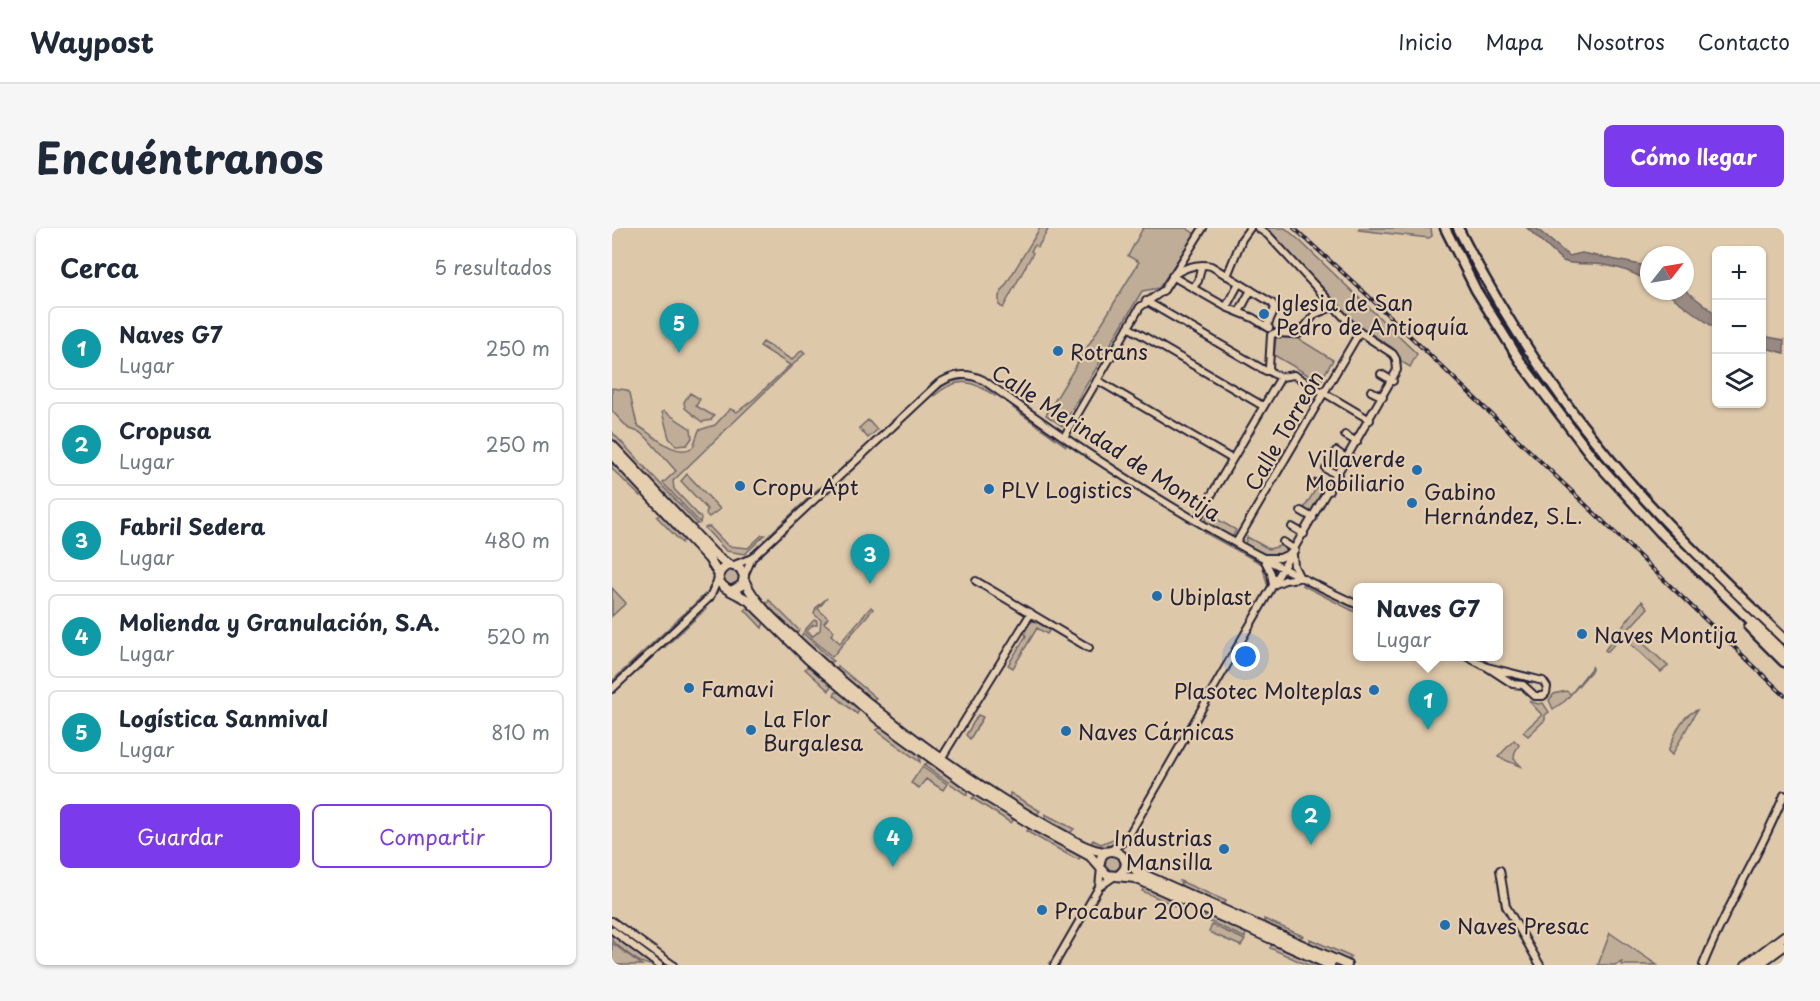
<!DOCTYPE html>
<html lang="es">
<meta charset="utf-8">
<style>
:root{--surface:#fff;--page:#f6f6f7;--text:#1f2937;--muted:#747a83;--line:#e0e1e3;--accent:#7c3aed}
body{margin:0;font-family:"Playpen Sans",sans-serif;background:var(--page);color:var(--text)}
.controls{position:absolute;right:18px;top:18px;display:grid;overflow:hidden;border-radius:9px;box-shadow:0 2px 4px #0004}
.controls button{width:54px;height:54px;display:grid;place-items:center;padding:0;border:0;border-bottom:2px solid var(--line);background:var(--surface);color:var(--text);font:30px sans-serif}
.compass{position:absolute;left:1028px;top:18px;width:54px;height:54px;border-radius:50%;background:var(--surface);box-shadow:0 2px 4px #0004;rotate:59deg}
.you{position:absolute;left:634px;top:429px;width:21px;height:21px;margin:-15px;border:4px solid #fff;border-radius:50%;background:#1a73e8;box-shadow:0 0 0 9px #1a73e833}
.badge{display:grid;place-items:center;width:39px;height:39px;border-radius:50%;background:var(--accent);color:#fff;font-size:20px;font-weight:700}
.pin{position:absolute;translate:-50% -50px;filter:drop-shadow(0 2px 3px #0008)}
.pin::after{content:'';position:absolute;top:32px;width:21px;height:18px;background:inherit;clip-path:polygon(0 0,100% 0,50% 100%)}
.popup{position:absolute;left:741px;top:355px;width:150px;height:78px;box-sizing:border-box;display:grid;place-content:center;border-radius:9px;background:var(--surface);filter:drop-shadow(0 2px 4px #0005);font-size:20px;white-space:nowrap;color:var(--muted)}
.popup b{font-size:22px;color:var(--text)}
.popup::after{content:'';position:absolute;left:50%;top:100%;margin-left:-12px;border:12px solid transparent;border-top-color:var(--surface)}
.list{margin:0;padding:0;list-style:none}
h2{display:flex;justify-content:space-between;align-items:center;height:78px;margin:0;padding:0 24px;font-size:26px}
h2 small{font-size:20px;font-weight:400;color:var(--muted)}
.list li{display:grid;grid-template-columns:39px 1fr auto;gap:18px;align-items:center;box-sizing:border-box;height:84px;margin:0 12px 12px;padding:0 12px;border:2px solid var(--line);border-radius:9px}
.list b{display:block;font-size:22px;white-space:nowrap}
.list p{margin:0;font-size:20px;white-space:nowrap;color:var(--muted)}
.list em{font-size:20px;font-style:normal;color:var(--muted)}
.actions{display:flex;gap:12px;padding:18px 24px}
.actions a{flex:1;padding:14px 0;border:2px solid var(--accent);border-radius:9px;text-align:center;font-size:21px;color:var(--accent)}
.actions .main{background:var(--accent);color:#fff}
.icon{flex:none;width:33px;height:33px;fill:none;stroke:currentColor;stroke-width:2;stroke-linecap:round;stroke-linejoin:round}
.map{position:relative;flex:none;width:1172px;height:737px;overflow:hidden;border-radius:9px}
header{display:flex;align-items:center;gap:36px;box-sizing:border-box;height:84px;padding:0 30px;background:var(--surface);border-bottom:2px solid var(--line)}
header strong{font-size:28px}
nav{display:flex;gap:33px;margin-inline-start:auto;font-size:21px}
.intro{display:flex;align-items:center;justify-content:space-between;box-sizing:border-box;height:144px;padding:0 36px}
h1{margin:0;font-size:42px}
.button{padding:15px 27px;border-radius:9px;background:var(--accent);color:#fff;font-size:21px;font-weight:700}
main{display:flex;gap:36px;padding:0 36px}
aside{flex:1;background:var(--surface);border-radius:9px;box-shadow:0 2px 4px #0004}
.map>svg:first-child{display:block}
.green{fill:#bfad98;stroke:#70686a;stroke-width:1.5}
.water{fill:#988a82;stroke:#696066;stroke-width:1.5}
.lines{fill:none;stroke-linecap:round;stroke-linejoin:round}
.minor-casing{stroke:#22223b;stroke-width:10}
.major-casing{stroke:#22223b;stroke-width:12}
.highway-casing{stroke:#22223b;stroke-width:13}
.minor{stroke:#e6cfaf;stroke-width:6}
.major{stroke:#e6cfaf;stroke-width:8}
.highway{stroke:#e6cfaf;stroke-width:8}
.rail-casing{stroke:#22223b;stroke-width:4}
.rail{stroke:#e6cfaf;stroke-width:1.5;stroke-dasharray:4.5;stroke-linecap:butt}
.poi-dot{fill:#1f6fb2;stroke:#e6cfaf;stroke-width:2}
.labels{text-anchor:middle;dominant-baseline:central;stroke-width:4.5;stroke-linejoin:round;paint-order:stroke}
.poi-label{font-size:21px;fill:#22223b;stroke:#e6cfaf;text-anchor:start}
.street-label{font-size:21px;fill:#22223b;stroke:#e6cfaf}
</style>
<header>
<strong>Waypost</strong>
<nav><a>Inicio</a><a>Mapa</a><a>Nosotros</a><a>Contacto</a></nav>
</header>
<div class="intro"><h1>Encuéntranos</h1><a class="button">Cómo llegar</a></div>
<main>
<aside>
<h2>Cerca<small>5 resultados</small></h2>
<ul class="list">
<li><span class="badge" style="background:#0f9aa8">1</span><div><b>Naves G7</b><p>Lugar</p></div><em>250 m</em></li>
<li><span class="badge" style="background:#0f9aa8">2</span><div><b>Cropusa</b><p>Lugar</p></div><em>250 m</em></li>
<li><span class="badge" style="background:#0f9aa8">3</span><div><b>Fabril Sedera</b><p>Lugar</p></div><em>480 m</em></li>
<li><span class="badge" style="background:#0f9aa8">4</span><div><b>Molienda y Granulación, S.A.</b><p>Lugar</p></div><em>520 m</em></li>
<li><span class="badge" style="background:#0f9aa8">5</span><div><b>Logística Sanmival</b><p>Lugar</p></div><em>810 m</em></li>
</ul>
<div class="actions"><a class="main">Guardar</a><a>Compartir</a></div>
</aside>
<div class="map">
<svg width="1172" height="737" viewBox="0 0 1172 737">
<rect width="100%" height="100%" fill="#dec8aa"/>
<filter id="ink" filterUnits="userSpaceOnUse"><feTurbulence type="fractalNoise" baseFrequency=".0167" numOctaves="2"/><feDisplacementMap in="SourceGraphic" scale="12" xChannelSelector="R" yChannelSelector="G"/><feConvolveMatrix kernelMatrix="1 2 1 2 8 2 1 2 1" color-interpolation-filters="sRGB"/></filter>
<g filter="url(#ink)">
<path class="green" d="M428,0H437L426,19L423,17L419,23L421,25L391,80L387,77V68Z
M531,0H574L583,6L547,60L530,63L450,198L434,187L527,34L516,28Z
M652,0H673L687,12L805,126L798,139L790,134L781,120L743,96L710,59Z
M747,0H819L820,8L817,10L747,2Z
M664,109L687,111L721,132L708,154L662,127Z
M151,114L180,132L190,122L193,125L61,253L62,261L89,290L88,295L51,255L64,243L35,210L27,204L17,201L0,183V160L15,162L18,165L25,197C40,206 64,231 81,219L87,202L103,197L118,181L125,184L142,171L178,137L148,118Z
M354,151L369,155L384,166L383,168C360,152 345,148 322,168V164L337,154Z
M78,165L88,171L84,178L102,188L99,192L90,194L73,180L72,174Z
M403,179L454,214V218L401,180Z
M52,183L79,201L80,210L75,217L64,218L57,210L50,184Z
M256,192L265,202L256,210L247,200Z
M0,204L86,296L79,297L0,212Z
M0,232L30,265L28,268L0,241Z
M75,246L108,281L97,289L94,286L95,281L69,253Z
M705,259L713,263L699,287L691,282Z
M206,261L205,265L161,306H158Z
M49,285L72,310L70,315L45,289Z
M596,286L624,302L621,308H617L593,294Z
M95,299H98L116,318L136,320L150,307H153L133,326L114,323L93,300Z
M596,304L651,335C656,342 658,348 657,357L655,356L650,336L593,305Z
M635,309L657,321L671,317L678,322C661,332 649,326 633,316Z
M111 350a8 8 0 1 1 16 0a8 8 0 1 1-16 0Z
M691,355L745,381V385L690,357Z
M0,360L14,375L0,388Z
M93,366L95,368L0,456V453Z
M215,370L206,381L216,390L212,395L222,403L219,407L228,415L259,379L261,381L220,429L192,403L202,392L205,393V397H201L195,403L201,408L208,402L209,392L202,386L204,380Z
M157,372L187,402L185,405L181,404L156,379L155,376Z
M1030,373L1036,380L995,424L993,422Z
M137,378L152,394L150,400L133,382Z
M92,380L94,381L52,420L51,417Z
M424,393L435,399L437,403L435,406L425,400L401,440L396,437L414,408L412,403L419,394Z
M191,405L221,433L215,435L188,411Z
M1021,406L1056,438L1049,444L1014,412Z
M226,438L264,470L259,473L225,444Z
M195,439H198L219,457L217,463L193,441Z
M980,439V442L953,473L941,481L937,472L942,466L954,463L959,466Z
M224,464H227L246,479L247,482L245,486L222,467Z
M917,473L926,476L931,475L937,484L933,487V492L916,508L911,504L930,487Z
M1085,482L1060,527L1056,523C1063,507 1068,488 1085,482Z
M366,487L371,489L358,511L354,507Z
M270,499L307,527L308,534L264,502Z
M902,512L907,517L903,524L902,531L910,539L886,529Z
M317,534L353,559L355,562V567L311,537Z
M310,539L335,556L331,562L314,551L307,560L299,555Z
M398,565L428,583L424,587L397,571Z
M364,568L400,589L402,591L399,595L360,570Z
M433,586L462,601L457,606L433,592Z
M417,600H419L469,627L467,631L462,630L414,603Z
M508,608L512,610C500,620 493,622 478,617L481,612L489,616Z
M492 636a8 8 0 1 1 16 0a8 8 0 1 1-16 0Z
M568,653L614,673V674L607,677L570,660Z
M532,659L554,668V670L558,672L559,670L564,672L565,675L563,678L530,663Z
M593,687H597L634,704L633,710L592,691Z
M652,691L691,708L685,711L652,697Z
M600,697L633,712L629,718L597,704Z
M998,705L1045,737H1010V734L1003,737H986Z
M0,707L41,737C26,737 12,722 0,713Z
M698,711L739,729L735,733L698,717Z
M0,715L30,737H0Z
M660,716H662L710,737H695L658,720Z"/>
<path class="water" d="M915,0H924L957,28L970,25L1029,37L1037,42V54C1020,43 1001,37 981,36C971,35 961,37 951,33Z
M1073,62L1104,86V101L1052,63Z
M1150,108L1172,112V125L1150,119Z"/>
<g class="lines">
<defs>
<path id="minor" d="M561,47C572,40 586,35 599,38L660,75L663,80L655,98
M560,48L614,79L641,90L657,100
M615,48L630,11L638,0
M582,58L586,53L589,40
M534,73L654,143H658
M614,79L627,55
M627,84L639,62
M516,99L651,178
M769,146L781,153
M669,149L660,145L657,140L659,107L663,105L687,106L703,86L723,78
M669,149L682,147L758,192
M485,152L620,231
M759,163L771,169
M733,207L745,214
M452,209L528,79L552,62L591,0
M724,223L735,231
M714,241L726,247
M705,255L717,263
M689,283L701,290
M584,293L669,149
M680,299L692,306
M671,314L683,322
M624,315L747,105
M681,327L682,338L687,348
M654,330H668L681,324
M653,333L659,345L661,357
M122,337L140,330L327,155C342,146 355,144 371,152C411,180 450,209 491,235C572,289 658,336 746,377
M132,348L140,330
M364,353L477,420
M661,357L673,352L686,350
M854,428L875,439L901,456L911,457L923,468H931L934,465L935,459L931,453L875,439
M0,461L98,369L106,351
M329,531L419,385
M498,623L514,612L785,142L784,131L781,126L743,101L656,7L646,0
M888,642L894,678L928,737
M487,659L489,640
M0,693L61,737
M0,702L47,737
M442,737L487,659L503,648
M1091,737C1114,678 1149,625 1172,567"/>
<path id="major" d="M0,217L102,326L117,337
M0,227L97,331L107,347
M132,352C144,378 171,400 192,419C267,488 348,549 437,599C455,608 474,623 495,624
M121,362L130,357L132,348L128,340L117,337C112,339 109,341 107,346C103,361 127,365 137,373L196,431L267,492L362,561L424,599L478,628L495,647L523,650L718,737
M514,633L526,644L735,737
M488,638C487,607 532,631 505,648
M1134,737L1172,708
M1146,737L1172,718"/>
<path id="highway" d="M833,0L864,62L910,136L982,231L1048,304L1172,425
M846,0C887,81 937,158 995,228C1049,293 1111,352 1172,411
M1137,399L1172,434"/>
</defs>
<use href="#minor" class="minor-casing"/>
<use href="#major" class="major-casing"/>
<use href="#highway" class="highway-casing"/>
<use href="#minor" class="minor"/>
<use href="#major" class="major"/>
<use href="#highway" class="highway"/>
<defs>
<path id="rail" d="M682,0L751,63L1172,467"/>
</defs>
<use href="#rail" class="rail-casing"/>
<use href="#rail" class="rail"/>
</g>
</g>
<g class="poi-dot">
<circle cx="652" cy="86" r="6"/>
<circle cx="446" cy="123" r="6"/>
<circle cx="805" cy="242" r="6"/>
<circle cx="128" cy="258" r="6"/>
<circle cx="377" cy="261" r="6"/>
<circle cx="800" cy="275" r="6"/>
<circle cx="545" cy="368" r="6"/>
<circle cx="970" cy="406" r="6"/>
<circle cx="77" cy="460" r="6"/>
<circle cx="762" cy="462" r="6"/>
<circle cx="139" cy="502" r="6"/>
<circle cx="454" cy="503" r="6"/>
<circle cx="612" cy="621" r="6"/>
<circle cx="430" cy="682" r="6"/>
<circle cx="833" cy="697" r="6"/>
</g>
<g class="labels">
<g class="poi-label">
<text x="664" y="74">Iglesia de San<tspan x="664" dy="24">Pedro de Antioquía</tspan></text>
<text x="458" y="123">Rotrans</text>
<text x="793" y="230" text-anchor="end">Villaverde<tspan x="793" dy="24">Mobiliario</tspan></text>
<text x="140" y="258">Cropu Apt</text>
<text x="389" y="261">PLV Logistics</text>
<text x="812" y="263">Gabino<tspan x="812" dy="24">Hernández, S.L.</tspan></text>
<text x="557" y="368">Ubiplast</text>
<text x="982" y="406">Naves Montija</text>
<text x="89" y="460">Famavi</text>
<text x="750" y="462" text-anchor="end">Plasotec Molteplas</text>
<text x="151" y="490">La Flor<tspan x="151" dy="24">Burgalesa</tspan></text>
<text x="466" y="503">Naves Cárnicas</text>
<text x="600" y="609" text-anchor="end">Industrias<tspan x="600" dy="24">Mansilla</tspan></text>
<text x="442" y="682">Procabur 2000</text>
<text x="845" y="697">Naves Presac</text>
</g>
<g class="street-label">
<text transform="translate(671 202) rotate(-60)">Calle Torreón</text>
<text transform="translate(495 214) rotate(33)">Calle Merindad de Montija</text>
</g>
</g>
</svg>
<div class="controls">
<button>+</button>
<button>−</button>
<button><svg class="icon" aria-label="layers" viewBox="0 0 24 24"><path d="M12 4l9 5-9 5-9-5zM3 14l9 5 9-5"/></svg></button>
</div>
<svg class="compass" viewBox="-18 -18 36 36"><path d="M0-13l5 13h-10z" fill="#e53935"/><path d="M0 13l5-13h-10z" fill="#747a83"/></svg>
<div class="you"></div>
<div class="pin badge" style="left:816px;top:502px;background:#0f9aa8">1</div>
<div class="popup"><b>Naves G7</b>Lugar</div>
<div class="pin badge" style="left:699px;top:617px;background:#0f9aa8">2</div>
<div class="pin badge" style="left:258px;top:356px;background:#0f9aa8">3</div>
<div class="pin badge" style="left:281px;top:639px;background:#0f9aa8">4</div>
<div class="pin badge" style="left:67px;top:125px;background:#0f9aa8">5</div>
</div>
</main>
